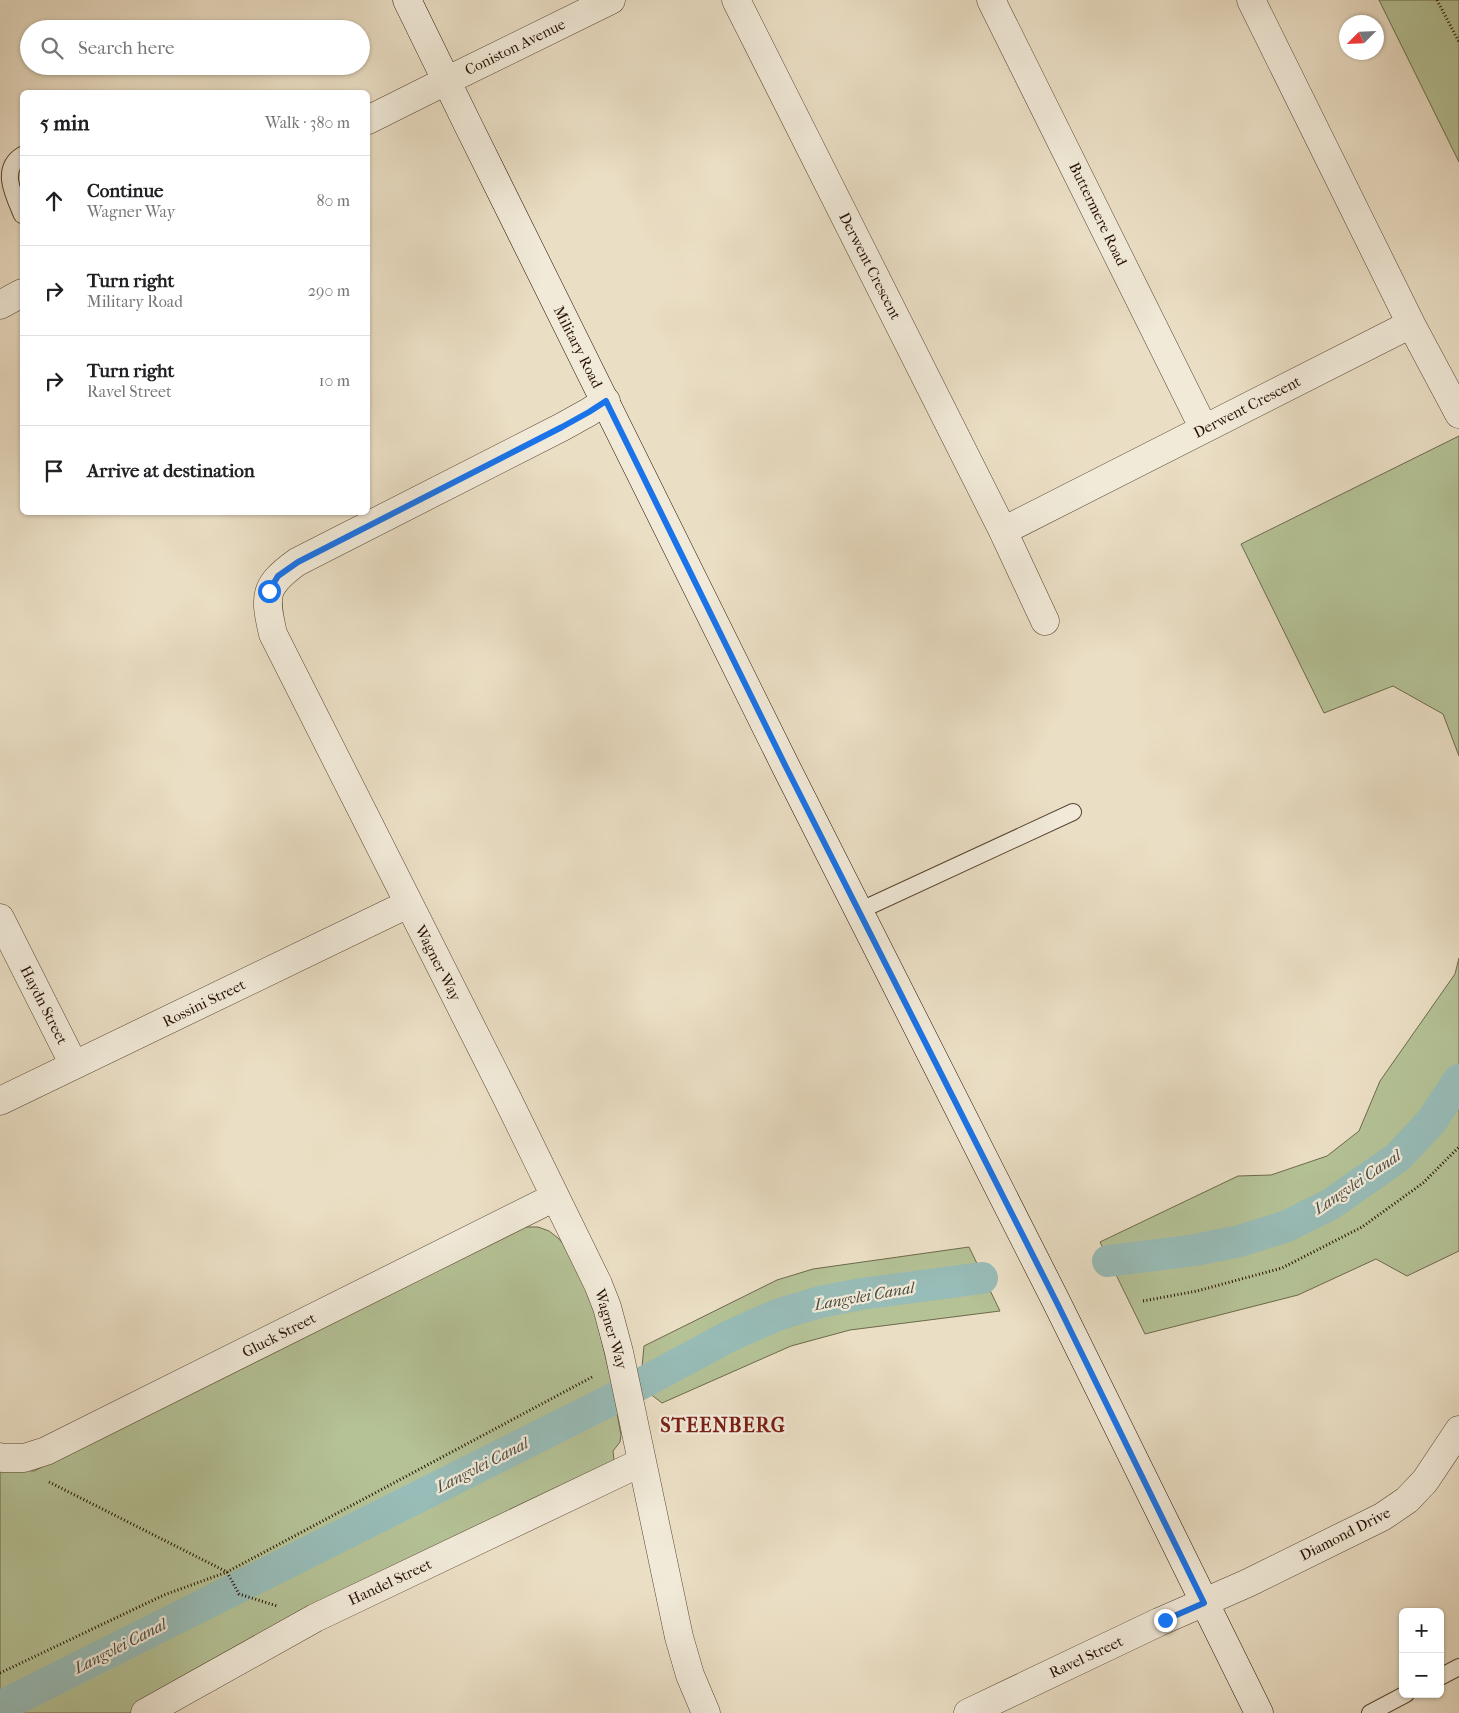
<!DOCTYPE html>
<meta charset="utf-8">
<style>
:root{--surface:#fff;--page:#f2f2f2;--text:#202124;--muted:#757577;--line:#e0e0e0}
body{margin:0;font-family:"IM FELL French Canon",serif;background:var(--page);color:var(--text)}
.controls{position:absolute;right:15px;bottom:15px;display:grid;overflow:hidden;border-radius:8px;box-shadow:0 1px 4px #0004}
.controls button{width:45px;height:45px;display:grid;place-items:center;padding:0;border:0;border-bottom:1px solid var(--line);background:var(--surface);color:var(--text);font:25px sans-serif}
.compass{position:absolute;left:1339px;top:15px;width:45px;height:45px;border-radius:50%;background:var(--surface);box-shadow:0 1px 4px #0004;rotate:246deg}
.stop{position:absolute;width:15px;height:15px;margin:-11px;border:4px solid #1a73e8;border-radius:50%;background:#fff}
.stop.end{background:#1a73e8;border-color:#fff;box-shadow:0 1px 5px #0008}
.list{margin:0;padding:0;list-style:none}
h2{display:flex;justify-content:space-between;align-items:center;height:65px;margin:0;padding:0 20px;font-size:21px}
h2 small{font-size:16px;font-weight:400;color:var(--muted)}
.list li{display:grid;grid-template-columns:32px 1fr auto;gap:15px;align-items:center;box-sizing:border-box;height:90px;padding:0 20px;border-top:1px solid var(--line)}
.list b{display:block;font-size:19px;white-space:nowrap}
.list p{margin:0;font-size:16px;white-space:nowrap;color:var(--muted)}
.list em{font-size:16px;font-style:normal;color:var(--muted)}
.icon{flex:none;width:28px;height:28px;fill:none;stroke:currentColor;stroke-width:2;stroke-linecap:round;stroke-linejoin:round}
.map{position:relative;flex:none;width:1459px;height:1713px;overflow:hidden}
.search{position:absolute;background:var(--surface);box-shadow:0 1px 4px #0004;left:20px;top:20px;width:350px;height:55px;display:flex;align-items:center;gap:12px;box-sizing:border-box;padding:0 18px;border-radius:28px;color:var(--muted);font-size:19px}
.panel{position:absolute;background:var(--surface);box-shadow:0 1px 4px #0004;left:20px;top:90px;width:350px;height:425px;border-radius:8px}
.map>svg:first-child{display:block}
.green{fill:#b4c296;stroke:#6d694b}
.lines{fill:none;stroke-linecap:round;stroke-linejoin:round}
.canal{stroke:#98bcb7;stroke-width:32}
.service-casing{stroke:#574431;stroke-width:18}
.minor-casing{stroke:#574431;stroke-width:29}
.tertiary-casing{stroke:#574431;stroke-width:29}
.secondary-casing{stroke:#261000;stroke-width:29}
.path{stroke:#261000;stroke-width:3;stroke-dasharray:1 2.5;stroke-linecap:butt}
.service{stroke:#f1ead9;stroke-width:16}
.minor{stroke:#f1ead9;stroke-width:28}
.tertiary{stroke:#f1ead9;stroke-width:28}
.secondary{stroke:#f1ead9;stroke-width:28}
.route{stroke:#1a73e8;stroke-width:6}
.labels{text-anchor:middle;dominant-baseline:central;stroke-width:4.5;stroke-linejoin:round;paint-order:stroke}
.street-label{font-size:15px;fill:#261000;stroke:#f1ead9}
.water-label{font-size:16px;font-style:italic;fill:#4e4c40;stroke:#f1ead9}
.district-label{font-size:20px;font-weight:bold;letter-spacing:1px;fill:#7a1f14;stroke:#f1ead9}
</style>
<div class="map">
<svg width="1459" height="1713" viewBox="0 0 1459 1713">
<rect width="100%" height="100%" fill="#eadec4"/>
<filter id="stains"><feTurbulence type="fractalNoise" baseFrequency=".004" numOctaves="4"/><feColorMatrix values="0 0 0 0 .2 0 0 0 0 .09 0 0 0 0 .02 0 0 0 .5 -.17"/></filter>
<radialGradient id="worn" r=".72"><stop offset=".6" stop-color="#630" stop-opacity="0"/><stop offset="1" stop-color="#630" stop-opacity=".3"/></radialGradient>
<path class="green" d="M1379,0H1459V162Z
M1459,436V756L1443,714L1393,686L1324,713L1241,544Z
M1459,958V1251L1407,1276L1376,1259L1298,1295L1145,1334L1100,1242L1238,1176L1271,1175L1327,1156L1359,1131L1380,1081L1455,974Z
M525,1227H538L549,1231L558,1238L566,1247L593,1304L610,1376L621,1435L620,1442L613,1451L614,1460L219,1661L131,1713H0V1468L34,1471L512,1231Z
M969,1247L1000,1311L850,1330L791,1346L662,1403L649,1393L642,1367L644,1346L777,1280L813,1269Z"/>
<g class="lines">
<path class="canal" d="M1108,1261L1195,1250L1240,1241L1287,1226L1331,1204L1398,1157L1431,1122L1459,1080
M0,1707L605,1403L728,1337L754,1325L780,1314L820,1302L861,1294L982,1278"/>
<defs>
<path id="service" d="M22,155C0,169 13,194 22,215
M859,911L1073,812
M1440,1677L1459,1667
M1370,1713L1406,1694"/>
<path id="minor" d="M736,0L1003,531L1045,621
M991,0L1204,429
M1251,0L1411,324L1459,414
M446,81L611,0
M606,401L589,412L562,427L297,562C264,586 264,595 273,634L507,1098L598,1284L607,1307L619,1352L679,1637L690,1675L706,1713
M1003,531L1411,324
M0,918L74,1065
M0,1101L408,904
M0,1457L2,1458H24L46,1451L555,1197
M145,1713L315,1618L642,1462
M968,1713L1159,1622L1248,1583L1382,1517L1407,1500L1425,1481L1459,1430"/>
<path id="tertiary" d="M368,120L446,81
M0,305L22,293"/>
<path id="secondary" d="M407,0L469,127L786,767L1057,1303L1259,1713"/>
</defs>
<use href="#service" class="service-casing"/>
<use href="#minor" class="minor-casing"/>
<use href="#tertiary" class="tertiary-casing"/>
<use href="#secondary" class="secondary-casing"/>
<path class="path" d="M1437,0L1459,42
M1143,1301L1197,1291L1282,1268L1362,1227L1423,1183L1459,1147
M49,1482L227,1572L239,1594L277,1606
M0,1673L164,1595L227,1572L594,1376"/>
<use href="#service" class="service"/>
<use href="#minor" class="minor"/>
<use href="#tertiary" class="tertiary"/>
<use href="#secondary" class="secondary"/>
</g>
<g class="lines">
<path class="route" d="M269,591L278,576L298,562L562,427L589,412L606,401L786,767L1057,1303L1204,1603L1165,1620"/>
</g>
<g class="labels">
<g class="street-label">
<text transform="translate(515 47) rotate(-26)">Coniston Avenue</text>
<text transform="translate(1098 214) rotate(64)">Buttermere Road</text>
<text transform="translate(870 266) rotate(63)">Derwent Crescent</text>
<text transform="translate(578 347) rotate(63)">Military Road</text>
<text transform="translate(1247 407) rotate(-27)">Derwent Crescent</text>
<text transform="translate(438 963) rotate(63)">Wagner Way</text>
<text transform="translate(204 1003) rotate(-26)">Rossini Street</text>
<text transform="translate(44 1005) rotate(63)">Haydn Street</text>
<text transform="translate(611 1329) rotate(74)">Wagner Way</text>
<text transform="translate(279 1335) rotate(-27)">Gluck Street</text>
<text transform="translate(1345 1534) rotate(-27)">Diamond Drive</text>
<text transform="translate(390 1582) rotate(-25)">Handel Street</text>
<text transform="translate(1086 1657) rotate(-25)">Ravel Street</text>
</g>
<g class="water-label">
<text transform="translate(1357 1182) rotate(-34)">Langvlei Canal</text>
<text transform="translate(864 1296) rotate(-10)">Langvlei Canal</text>
<text transform="translate(482 1465) rotate(-27)">Langvlei Canal</text>
<text transform="translate(120 1646) rotate(-27)">Langvlei Canal</text>
</g>
<g class="district-label">
<text x="723" y="1425">STEENBERG</text>
</g>
</g>
<rect width="100%" height="100%" filter="url(#stains)"/>
<rect width="100%" height="100%" fill="url(#worn)"/>
</svg>
<div class="controls">
<button>+</button>
<button>−</button>
</div>
<svg class="compass" viewBox="-18 -18 36 36"><path d="M0-13l5 13h-10z" fill="#e53935"/><path d="M0 13l5-13h-10z" fill="#757577"/></svg>
<div class="stop" style="left:269px;top:591px"></div>
<div class="stop end" style="left:1165px;top:1620px"></div>
<div class="search"><svg class="icon" aria-label="search" viewBox="0 0 24 24"><circle cx="10" cy="10" r="6"/><path d="M15 15l6 6"/></svg>Search here</div>
<section class="panel">
<h2>5 min<small>Walk · 380 m</small></h2>
<ul class="list">
<li><svg class="icon" aria-label="ahead" viewBox="0 0 24 24"><path d="M12 20V5M6 11l6-6 6 6"/></svg><div><b>Continue</b><p>Wagner Way</p></div><em>80 m</em></li>
<li><svg class="icon" aria-label="right" viewBox="0 0 24 24"><path d="M7 20v-9h11M14 6l5 5-5 5"/></svg><div><b>Turn right</b><p>Military Road</p></div><em>290 m</em></li>
<li><svg class="icon" aria-label="right" viewBox="0 0 24 24"><path d="M7 20v-9h11M14 6l5 5-5 5"/></svg><div><b>Turn right</b><p>Ravel Street</p></div><em>10 m</em></li>
<li><svg class="icon" aria-label="arrive" viewBox="0 0 24 24"><path d="M6 21V4h12l-3 4 3 4H6"/></svg><div><b>Arrive at destination</b></div></li>
</ul>
</section>
</div>
